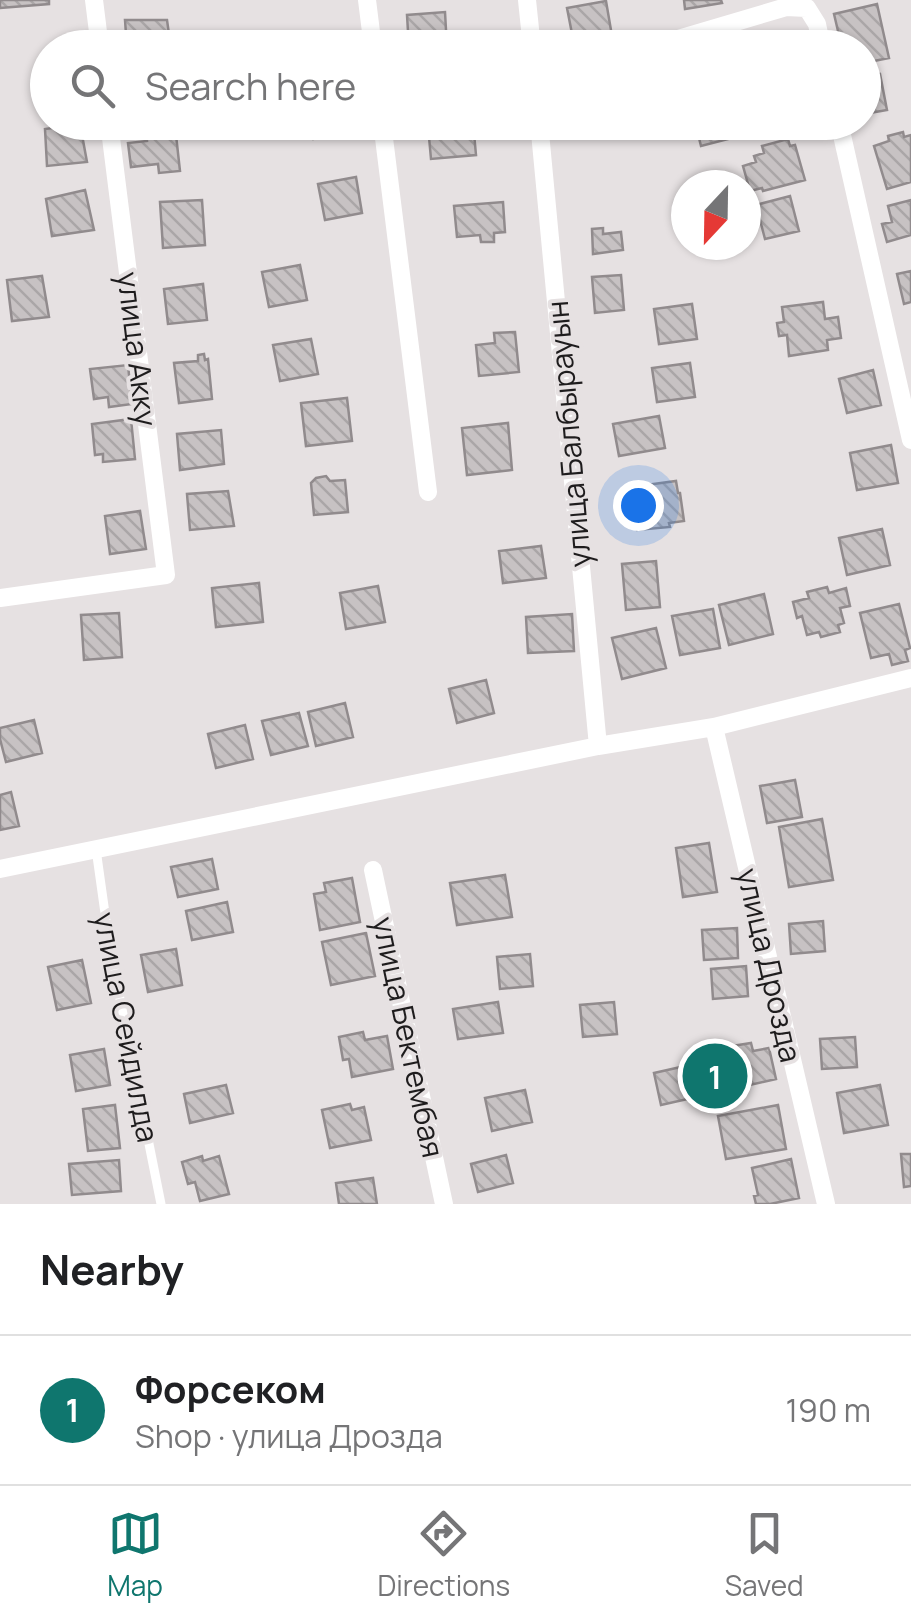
<!DOCTYPE html>
<meta charset="utf-8">
<style>
:root{--surface:#fff;--page:#f2f2f2;--text:#202124;--muted:#757577;--line:#e0e0e0;--accent:#0f766e}
body{margin:0;font-family:Manrope,sans-serif;background:var(--page);color:var(--text)}
.compass{position:absolute;left:671px;top:170px;width:90px;height:90px;border-radius:50%;background:var(--surface);box-shadow:0 2px 8px #0004;rotate:202deg}
.you{position:absolute;left:638px;top:505px;width:35px;height:35px;margin:-25px;border:8px solid #fff;border-radius:50%;background:#1a73e8;box-shadow:0 0 0 15px #1a73e833}
.badge{display:grid;place-items:center;width:65px;height:65px;border-radius:50%;background:var(--accent);color:#fff;font-size:32px;font-weight:700}
.pin{position:absolute;translate:-50% -50%;border:5px solid #fff;box-shadow:0 2px 10px #0006}
.list{margin:0;padding:0;list-style:none}
h2{display:flex;justify-content:space-between;align-items:center;height:130px;margin:0;padding:0 40px;font-size:42px}
h2 small{font-size:32px;font-weight:400;color:var(--muted)}
.list li{display:grid;grid-template-columns:65px 1fr auto;gap:30px;align-items:center;box-sizing:border-box;height:150px;padding:0 40px;border-top:2px solid var(--line)}
.list b{display:block;font-size:38px;white-space:nowrap}
.list p{margin:0;font-size:32px;white-space:nowrap;color:var(--muted)}
.list em{font-size:32px;font-style:normal;color:var(--muted)}
.icon{flex:none;width:55px;height:55px;fill:none;stroke:currentColor;stroke-width:2;stroke-linecap:round;stroke-linejoin:round}
.map{position:relative;flex:none;width:911px;height:1204px;overflow:hidden}
.search{position:absolute;background:var(--surface);box-shadow:0 2px 8px #0004;left:30px;right:30px;top:30px;height:110px;display:flex;align-items:center;gap:25px;box-sizing:border-box;padding:0 35px;border-radius:55px;color:var(--muted);font-size:38px}
.sheet{height:280px;background:var(--surface)}
nav{display:flex;justify-content:space-around;align-items:center;box-sizing:border-box;height:140px;border-top:2px solid var(--line);background:var(--surface);font-size:28px;color:var(--muted)}
nav a{display:grid;justify-items:center;gap:5px}
nav .on{color:var(--accent)}
.map>svg:first-child{display:block}
.building{fill:url(#building-back-hatch);stroke:#918b8d;stroke-width:2.5}
.lines{fill:none;stroke-linecap:round;stroke-linejoin:round}
.lane{stroke:#fff;stroke-width:9}
.street{stroke:#fff;stroke-width:18}
.labels{text-anchor:middle;dominant-baseline:central;stroke-width:8;stroke-linejoin:round;paint-order:stroke}
.street-label{font-size:30px;fill:#1e1c1d;stroke:#e6e1e2}
</style>
<div class="map">
<svg width="911" height="1204" viewBox="0 0 911 1204">
<defs>
<pattern id="building-back-hatch" width="6" height="6" patternUnits="userSpaceOnUse" patternTransform="scale(2.5)"><rect width="6" height="6" fill="#c7c2c3"/><path d="M-1 5l2 2M0 0l6 6M5-1l2 2" fill="none" stroke="#aaa6a7"/></pattern>
</defs>
<rect width="100%" height="100%" fill="#e6e1e2"/>
<path class="building" d="M0,0H49V4L0,8Z
M684,0H721L722,3L685,9Z
M606,1L612,36L574,44L567,8Z
M877,4L889,58L864,63V48H842L834,14Z
M445,12L447,48H409L407,15Z
M125,20H167L171,48H127Z
M778,32L781,48H742L741,39Z
M355,36L356,48H319L318,40Z
M48,60V99L41,100L40,61Z
M880,74L887,110L864,114V77Z
M295,122H329L330,126L324,127L320,135L313,139L308,136L302,127H296Z
M473,122L476,155L431,159L428,126Z
M575,122H614L616,129L577,136Z
M695,122H748L751,133L701,146Z
M80,124L87,162L47,166L45,129Z
M175,126L180,171L159,173L158,164L131,167L128,143L147,141L146,129Z
M903,132L904,137L911,135V182L887,189L874,146L889,141L888,136Z
M788,139L790,146L795,145L805,180L763,191L762,188L750,191L743,166L756,162L754,156L764,153L762,146Z
M356,177L362,213L325,220L318,184Z
M85,190L94,230L52,236L46,199Z
M790,196L799,231L765,239L756,205Z
M202,200L205,245L163,248L160,202Z
M911,200V235L887,242L882,224L892,222L888,206Z
M503,202L505,232L494,233V242H481L480,235L457,237L454,206Z
M603,228V234L621,232L623,250L593,254L592,229Z
M300,265L307,300L269,307L262,272Z
M911,271V302L904,304L897,274Z
M621,275L624,310L595,313L592,277Z
M42,276L49,317L12,321L7,280Z
M203,284L207,320L168,324L164,289Z
M823,302L825,319L838,317L841,338L827,340L828,350L789,356L787,335L779,336L777,323L784,322L782,307Z
M692,304L697,339L659,344L654,309Z
M515,332L519,372L479,376L476,345L495,343L494,333Z
M311,339L318,374L280,381L273,345Z
M204,354L205,360L208,359L212,399L179,403L174,363L198,361V355Z
M690,363L695,397L657,402L652,368Z
M128,365L132,404L109,407L108,397L94,399L90,369Z
M873,370L881,405L847,413L839,379Z
M347,398L352,441L306,446L301,403Z
M659,416L665,448L619,456L613,424Z
M131,419L135,459L103,462V454L95,455L92,424Z
M508,423L512,470L467,475L462,428Z
M221,430L224,464L180,470L177,434Z
M891,445L898,483L857,490L850,453Z
M326,476L330,481L345,480L348,512L314,515L311,483L316,478Z
M676,481L678,493H680L684,521L669,523L670,527L637,530L631,487Z
M228,491L234,526L190,530L187,494Z
M140,511L146,549L110,554L105,516Z
M882,529L890,565L847,575L839,538Z
M541,546L546,578L503,583L499,551Z
M656,561L660,607L626,610L622,564Z
M259,583L263,622L216,627L212,588Z
M378,586L385,622L346,629L340,593Z
M827,587L829,593L846,588L850,606L840,608L844,623L838,625L840,632L821,637L819,632L807,635L802,616L797,618L793,602L809,598L807,592Z
M764,594L773,634L729,645L719,605Z
M899,604L910,648L905,650L908,661L892,665L889,654L871,658L860,613Z
M713,609L720,648L680,655L672,616Z
M119,613L122,657L84,660L81,615Z
M572,614L574,651L528,653L526,617Z
M656,628L666,668L622,679L612,638Z
M486,680L494,713L457,723L449,689Z
M345,703L353,737L316,746L308,712Z
M299,713L308,746L271,755L262,721Z
M34,720L42,753L6,762L0,739V728Z
M245,725L253,759L216,768L208,734Z
M795,780L802,817L767,823L760,786Z
M11,792L19,826L0,830V795Z
M822,819L833,880L789,887L779,827Z
M709,843L717,892L683,897L676,848Z
M212,859L218,889L178,897L171,867Z
M505,875L512,917L457,925L450,883Z
M352,878L360,922L320,930L314,894L326,892L324,883Z
M227,902L233,932L192,940L186,911Z
M823,921L825,951L791,954L789,924Z
M737,928L738,958L704,960L702,930Z
M366,933L375,976L331,985L322,942Z
M176,949L182,985L148,992L141,955Z
M530,954L533,986L500,989L497,957Z
M82,960L91,1003L57,1010L48,967Z
M746,966L748,996L713,999L711,969Z
M498,1002L503,1033L458,1039L453,1009Z
M614,1002L617,1034L583,1037L580,1005Z
M363,1032L365,1040L387,1036L393,1069L352,1077L349,1059L343,1060L339,1037Z
M855,1037L857,1067L822,1069L820,1039Z
M751,1043L753,1051L769,1048L776,1079L661,1105L654,1073L734,1055L732,1046Z
M104,1049L110,1085L76,1091L70,1055Z
M226,1085L233,1113L190,1123L184,1094Z
M880,1085L888,1125L844,1133L837,1093Z
M525,1090L532,1122L492,1131L485,1098Z
M350,1104L352,1110L364,1107L371,1140L330,1148L322,1110Z
M115,1105L120,1148L88,1151L83,1109Z
M778,1105L786,1149L726,1159L718,1116Z
M901,1154H911V1186L904,1187Z
M506,1155L513,1183L478,1192L471,1164Z
M202,1156L203,1161L219,1156L229,1194L200,1201L195,1182L188,1184L182,1162Z
M791,1159L799,1198L770,1204H756L754,1196L758,1195L752,1168Z
M119,1160L121,1191L72,1195L69,1164Z
M373,1178L377,1204H339L336,1183Z"/>
<g class="lines">
<path class="lane" d="M96,849L110,949L161,1204"/>
<path class="street" d="M94,0L100,48
M367,0L373,48
M527,0L532,48
M648,48L786,7L807,8L817,24L822,48
M382,122L428,492
M539,122L598,746
M839,122L911,440
M0,598L166,575L109,122
M714,727L826,1204
M0,869L598,746L714,727L911,678
M373,870L444,1204"/>
</g>
<g class="labels">
<g class="street-label">
<text transform="translate(138 349) rotate(83)">улица Акку</text>
<text transform="translate(568 434) rotate(-95)">улица Балбырауын</text>
<text transform="translate(770 965) rotate(77)">улица Дрозда</text>
<text transform="translate(127 1027) rotate(79)">улица Сейдилда</text>
<text transform="translate(409 1037) rotate(78)">улица Бектембая</text>
</g>
</g>
</svg>
<svg class="compass" viewBox="-18 -18 36 36"><path d="M0-13l5 13h-10z" fill="#e53935"/><path d="M0 13l5-13h-10z" fill="#757577"/></svg>
<div class="you"></div>
<div class="pin badge" style="left:715px;top:1076px">1</div>
<div class="search"><svg class="icon" aria-label="search" viewBox="0 0 24 24"><circle cx="10" cy="10" r="6"/><path d="M15 15l6 6"/></svg>Search here</div>
</div>
<section class="sheet">
<h2>Nearby<small></small></h2>
<ul class="list">
<li><span class="badge">1</span><div><b>Форсеком</b><p>Shop · улица Дрозда</p></div><em>190 m</em></li>
</ul>
</section>
<nav>
<a class="on"><svg class="icon" aria-label="map" viewBox="0 0 24 24"><path d="M3 6l6-2 6 2 6-2v14l-6 2-6-2-6 2zM9 4v14M15 6v14"/></svg>Map</a>
<a><svg class="icon" aria-label="directions" viewBox="0 0 24 24"><path d="M12 3l9 9-9 9-9-9zM9 14v-3h6M13 9l2 2-2 2"/></svg>Directions</a>
<a><svg class="icon" aria-label="saved" viewBox="0 0 24 24"><path d="M7 4h10v16l-5-4-5 4z"/></svg>Saved</a>
</nav>
